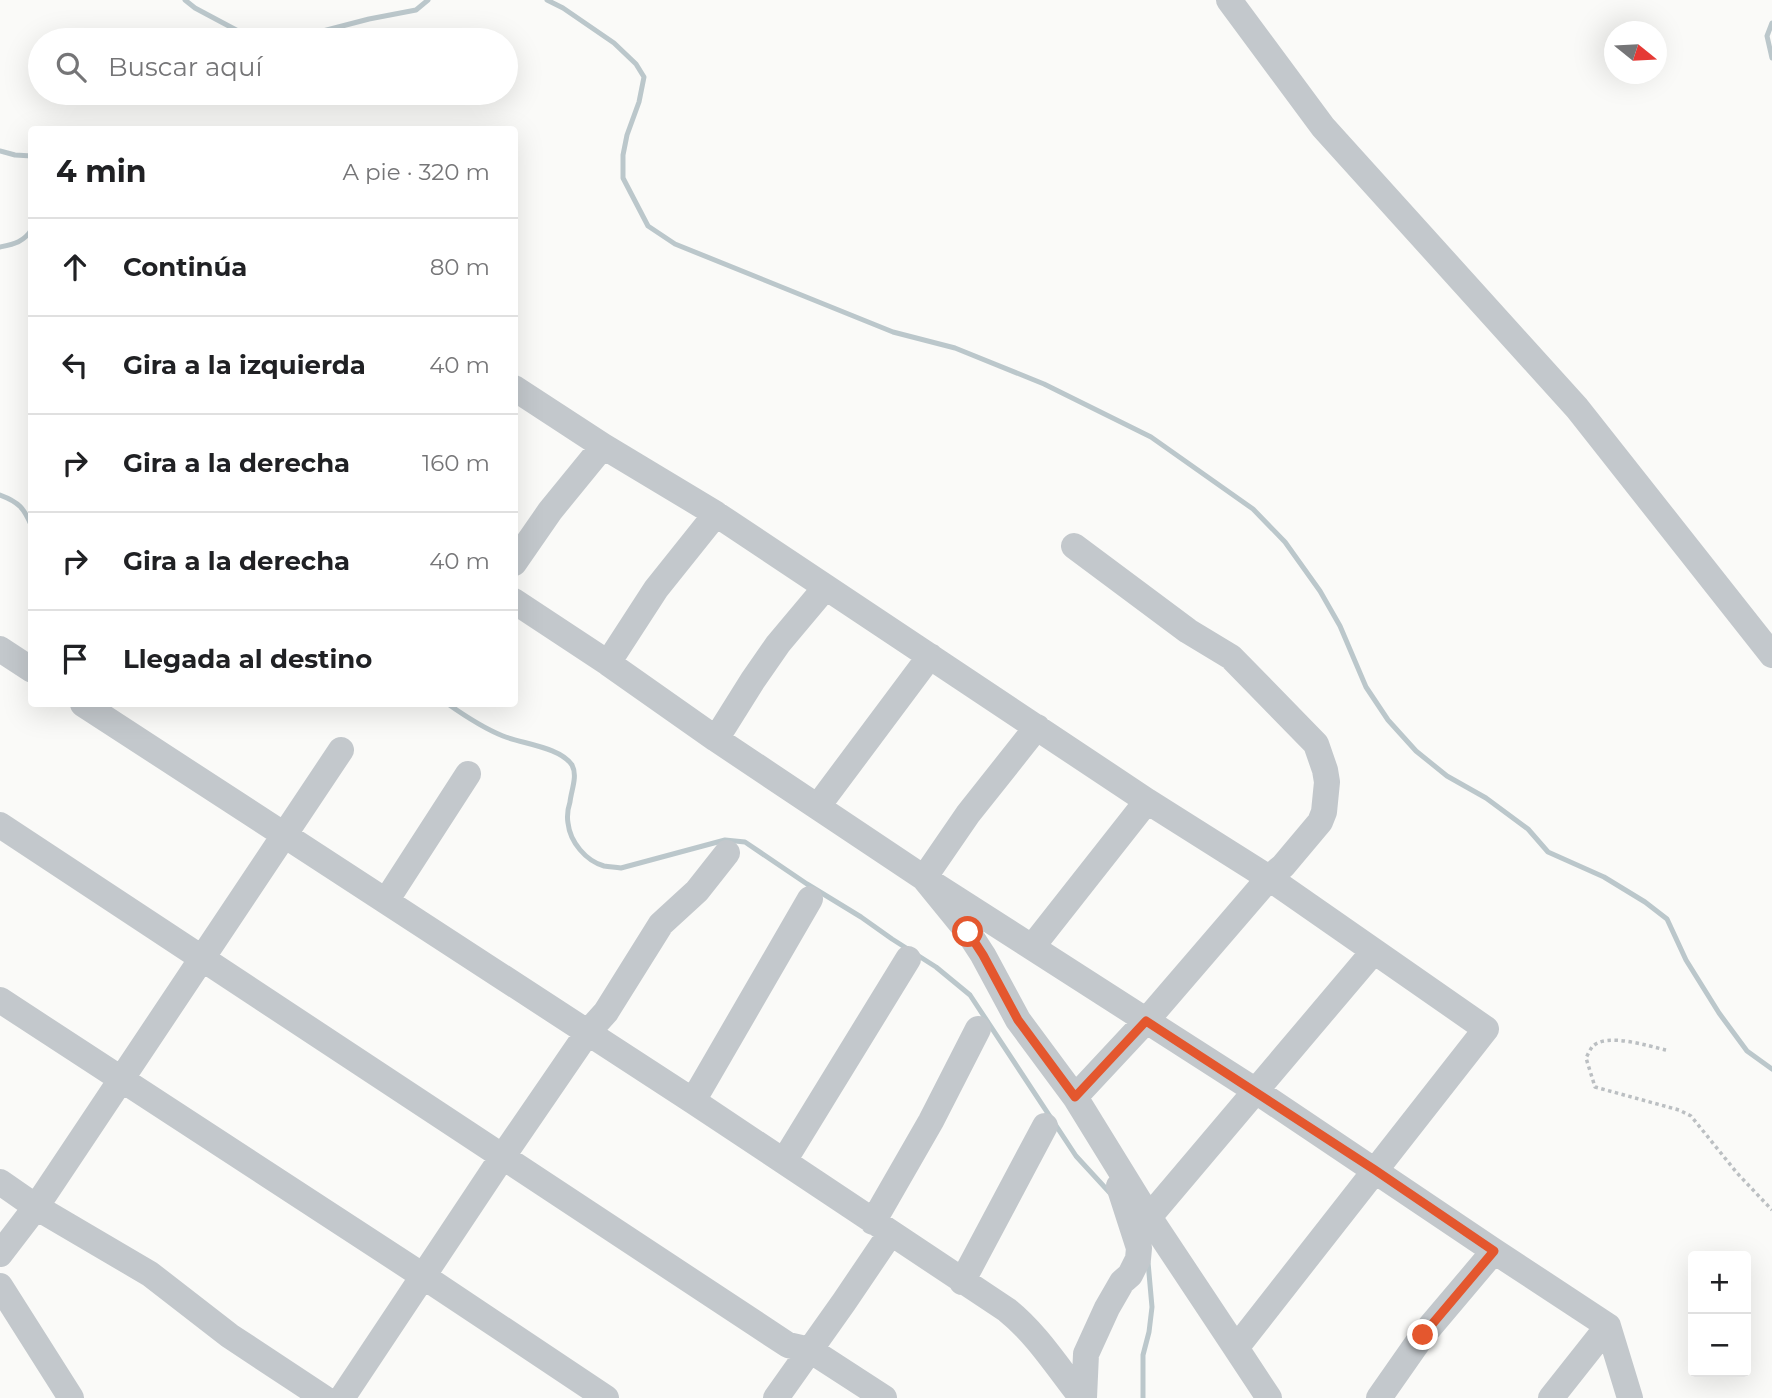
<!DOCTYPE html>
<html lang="es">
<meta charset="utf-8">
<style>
:root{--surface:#fff;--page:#f6f6f6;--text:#202124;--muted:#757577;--line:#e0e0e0}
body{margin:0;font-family:Montserrat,sans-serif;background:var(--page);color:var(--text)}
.controls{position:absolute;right:21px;bottom:21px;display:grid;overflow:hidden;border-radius:7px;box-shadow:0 7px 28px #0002}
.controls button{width:63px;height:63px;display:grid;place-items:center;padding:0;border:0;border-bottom:2px solid var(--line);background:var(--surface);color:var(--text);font:35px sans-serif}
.compass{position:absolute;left:1604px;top:21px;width:63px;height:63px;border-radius:50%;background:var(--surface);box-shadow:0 7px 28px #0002;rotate:108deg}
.stop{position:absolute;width:21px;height:21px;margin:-16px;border:5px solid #e4572e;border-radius:50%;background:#fff}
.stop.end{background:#e4572e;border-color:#fff;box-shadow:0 2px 7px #0008}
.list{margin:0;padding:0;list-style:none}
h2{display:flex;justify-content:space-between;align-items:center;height:91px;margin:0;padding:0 28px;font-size:30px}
h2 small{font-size:23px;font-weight:400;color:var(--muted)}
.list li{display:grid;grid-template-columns:46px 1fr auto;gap:21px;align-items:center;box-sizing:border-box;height:98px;padding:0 28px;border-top:2px solid var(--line)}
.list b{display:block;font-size:26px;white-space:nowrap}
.list em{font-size:23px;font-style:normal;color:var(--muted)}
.icon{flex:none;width:38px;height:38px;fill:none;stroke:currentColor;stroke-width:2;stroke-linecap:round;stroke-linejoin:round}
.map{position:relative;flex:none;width:1772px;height:1398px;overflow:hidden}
.search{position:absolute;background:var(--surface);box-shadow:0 7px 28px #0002;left:28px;top:28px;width:490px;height:77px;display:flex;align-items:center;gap:18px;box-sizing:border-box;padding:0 24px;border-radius:38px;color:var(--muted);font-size:26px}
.panel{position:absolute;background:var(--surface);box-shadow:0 7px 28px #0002;left:28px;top:126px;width:490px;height:581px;border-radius:7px}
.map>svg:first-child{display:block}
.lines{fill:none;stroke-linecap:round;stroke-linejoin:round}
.stream{stroke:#bbc7cb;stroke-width:5}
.path{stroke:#bbbfc2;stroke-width:3.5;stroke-dasharray:3.5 3.5;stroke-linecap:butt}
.minor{stroke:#c3c8cc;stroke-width:26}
.route{stroke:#e4572e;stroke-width:9}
</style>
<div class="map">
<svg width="1772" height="1398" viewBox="0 0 1772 1398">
<rect width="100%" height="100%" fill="#fafaf8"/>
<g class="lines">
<path class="stream" d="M185,0L195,8L240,32L296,38L369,19L416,10L428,0
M547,0L563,8L614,43L636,64L644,77L639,102L627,135L623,155V178L648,226L675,244L893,332L955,348L1044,384L1151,437L1253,509L1285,542L1320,591L1340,626L1366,687L1388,720L1416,751L1447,776L1486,798L1528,829L1548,852L1604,877L1645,902L1667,919L1686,960L1719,1013L1747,1051L1772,1069
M1772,23L1767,36L1772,58
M0,151L15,155L32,156
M0,247C14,244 24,242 32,229
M0,495C19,502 24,508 32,527
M448,704C465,716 483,728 503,736C523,744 560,747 572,765C578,776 571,791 570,802C568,808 567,817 568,823C570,842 586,861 604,866C610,867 615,867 621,868L725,840L745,842L807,884L861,917L892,939L936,967L970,995L1076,1156L1110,1193
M1143,1398V1355L1149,1332L1152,1307L1148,1262"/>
<path class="path" d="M1666,1050C1648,1046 1606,1032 1592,1047C1590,1050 1588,1054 1586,1058L1595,1087L1679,1110L1691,1116L1737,1173L1772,1210"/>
<path class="minor" d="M1229,0L1323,127L1577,408L1772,655
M514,388L603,446L716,514L1147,801L1269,878L1486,1029L1236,1348L1269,1398
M1074,546L1188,631L1231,657L1316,744L1325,770L1327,782L1324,812L1320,822L1283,866L1269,878L1146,1021L1075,1097
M514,563L550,511L603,446
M514,601L608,663L716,739L924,878L1256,1091L1494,1251L1608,1326L1630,1398
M0,649L32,670
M608,663L656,589L716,514
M83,704L693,1101L1007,1310C1037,1334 1058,1368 1082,1398
M1037,727L968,814L924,878L968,932L983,955L1018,1020L1075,1097L1149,1217L1236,1348
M716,739L753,680L778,644L825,588
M818,806L930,656
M0,825L788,1345L810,1350L884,1398
M386,901L468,774
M1032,947L1147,801
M0,1000L423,1276L606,1398
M693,1101L810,899
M784,1161L908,959
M0,1182L36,1207L150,1274L230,1336L324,1398
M1149,1217L1374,951
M873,1222L931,1121L978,1029
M0,1254L36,1207L341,750
M962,1282L1045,1126
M0,1286L71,1398
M342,1398L503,1156L588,1032L606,1012L661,924L697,891L727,853
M776,1398L844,1302L890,1234
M1084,1398L1086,1354L1107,1308L1122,1282L1130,1275L1138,1259L1139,1248L1119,1186
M1379,1398L1423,1335L1494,1251
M1551,1398L1608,1326"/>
</g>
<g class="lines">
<path class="route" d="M968,932L983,955L1018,1020L1075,1097L1146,1021L1375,1170L1494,1251L1423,1335"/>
</g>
</svg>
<div class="controls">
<button>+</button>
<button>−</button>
</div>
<svg class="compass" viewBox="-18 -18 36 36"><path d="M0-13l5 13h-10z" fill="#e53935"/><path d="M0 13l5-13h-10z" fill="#757577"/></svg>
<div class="stop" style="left:968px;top:932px"></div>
<div class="stop end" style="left:1423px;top:1335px"></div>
<div class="search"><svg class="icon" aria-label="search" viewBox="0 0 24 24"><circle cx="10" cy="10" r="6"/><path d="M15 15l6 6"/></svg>Buscar aquí</div>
<section class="panel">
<h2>4 min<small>A pie · 320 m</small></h2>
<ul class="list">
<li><svg class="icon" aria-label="ahead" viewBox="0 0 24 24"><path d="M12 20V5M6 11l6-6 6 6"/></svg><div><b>Continúa</b></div><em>80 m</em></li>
<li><svg class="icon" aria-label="left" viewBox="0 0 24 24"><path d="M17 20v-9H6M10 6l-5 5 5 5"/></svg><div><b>Gira a la izquierda</b></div><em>40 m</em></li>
<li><svg class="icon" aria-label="right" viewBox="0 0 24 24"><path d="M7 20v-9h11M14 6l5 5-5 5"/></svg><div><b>Gira a la derecha</b></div><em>160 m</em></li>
<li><svg class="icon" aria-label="right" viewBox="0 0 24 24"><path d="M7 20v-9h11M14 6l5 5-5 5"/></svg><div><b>Gira a la derecha</b></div><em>40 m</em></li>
<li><svg class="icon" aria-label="arrive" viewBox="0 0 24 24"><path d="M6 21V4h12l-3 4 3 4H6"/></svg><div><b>Llegada al destino</b></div></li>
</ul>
</section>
</div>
